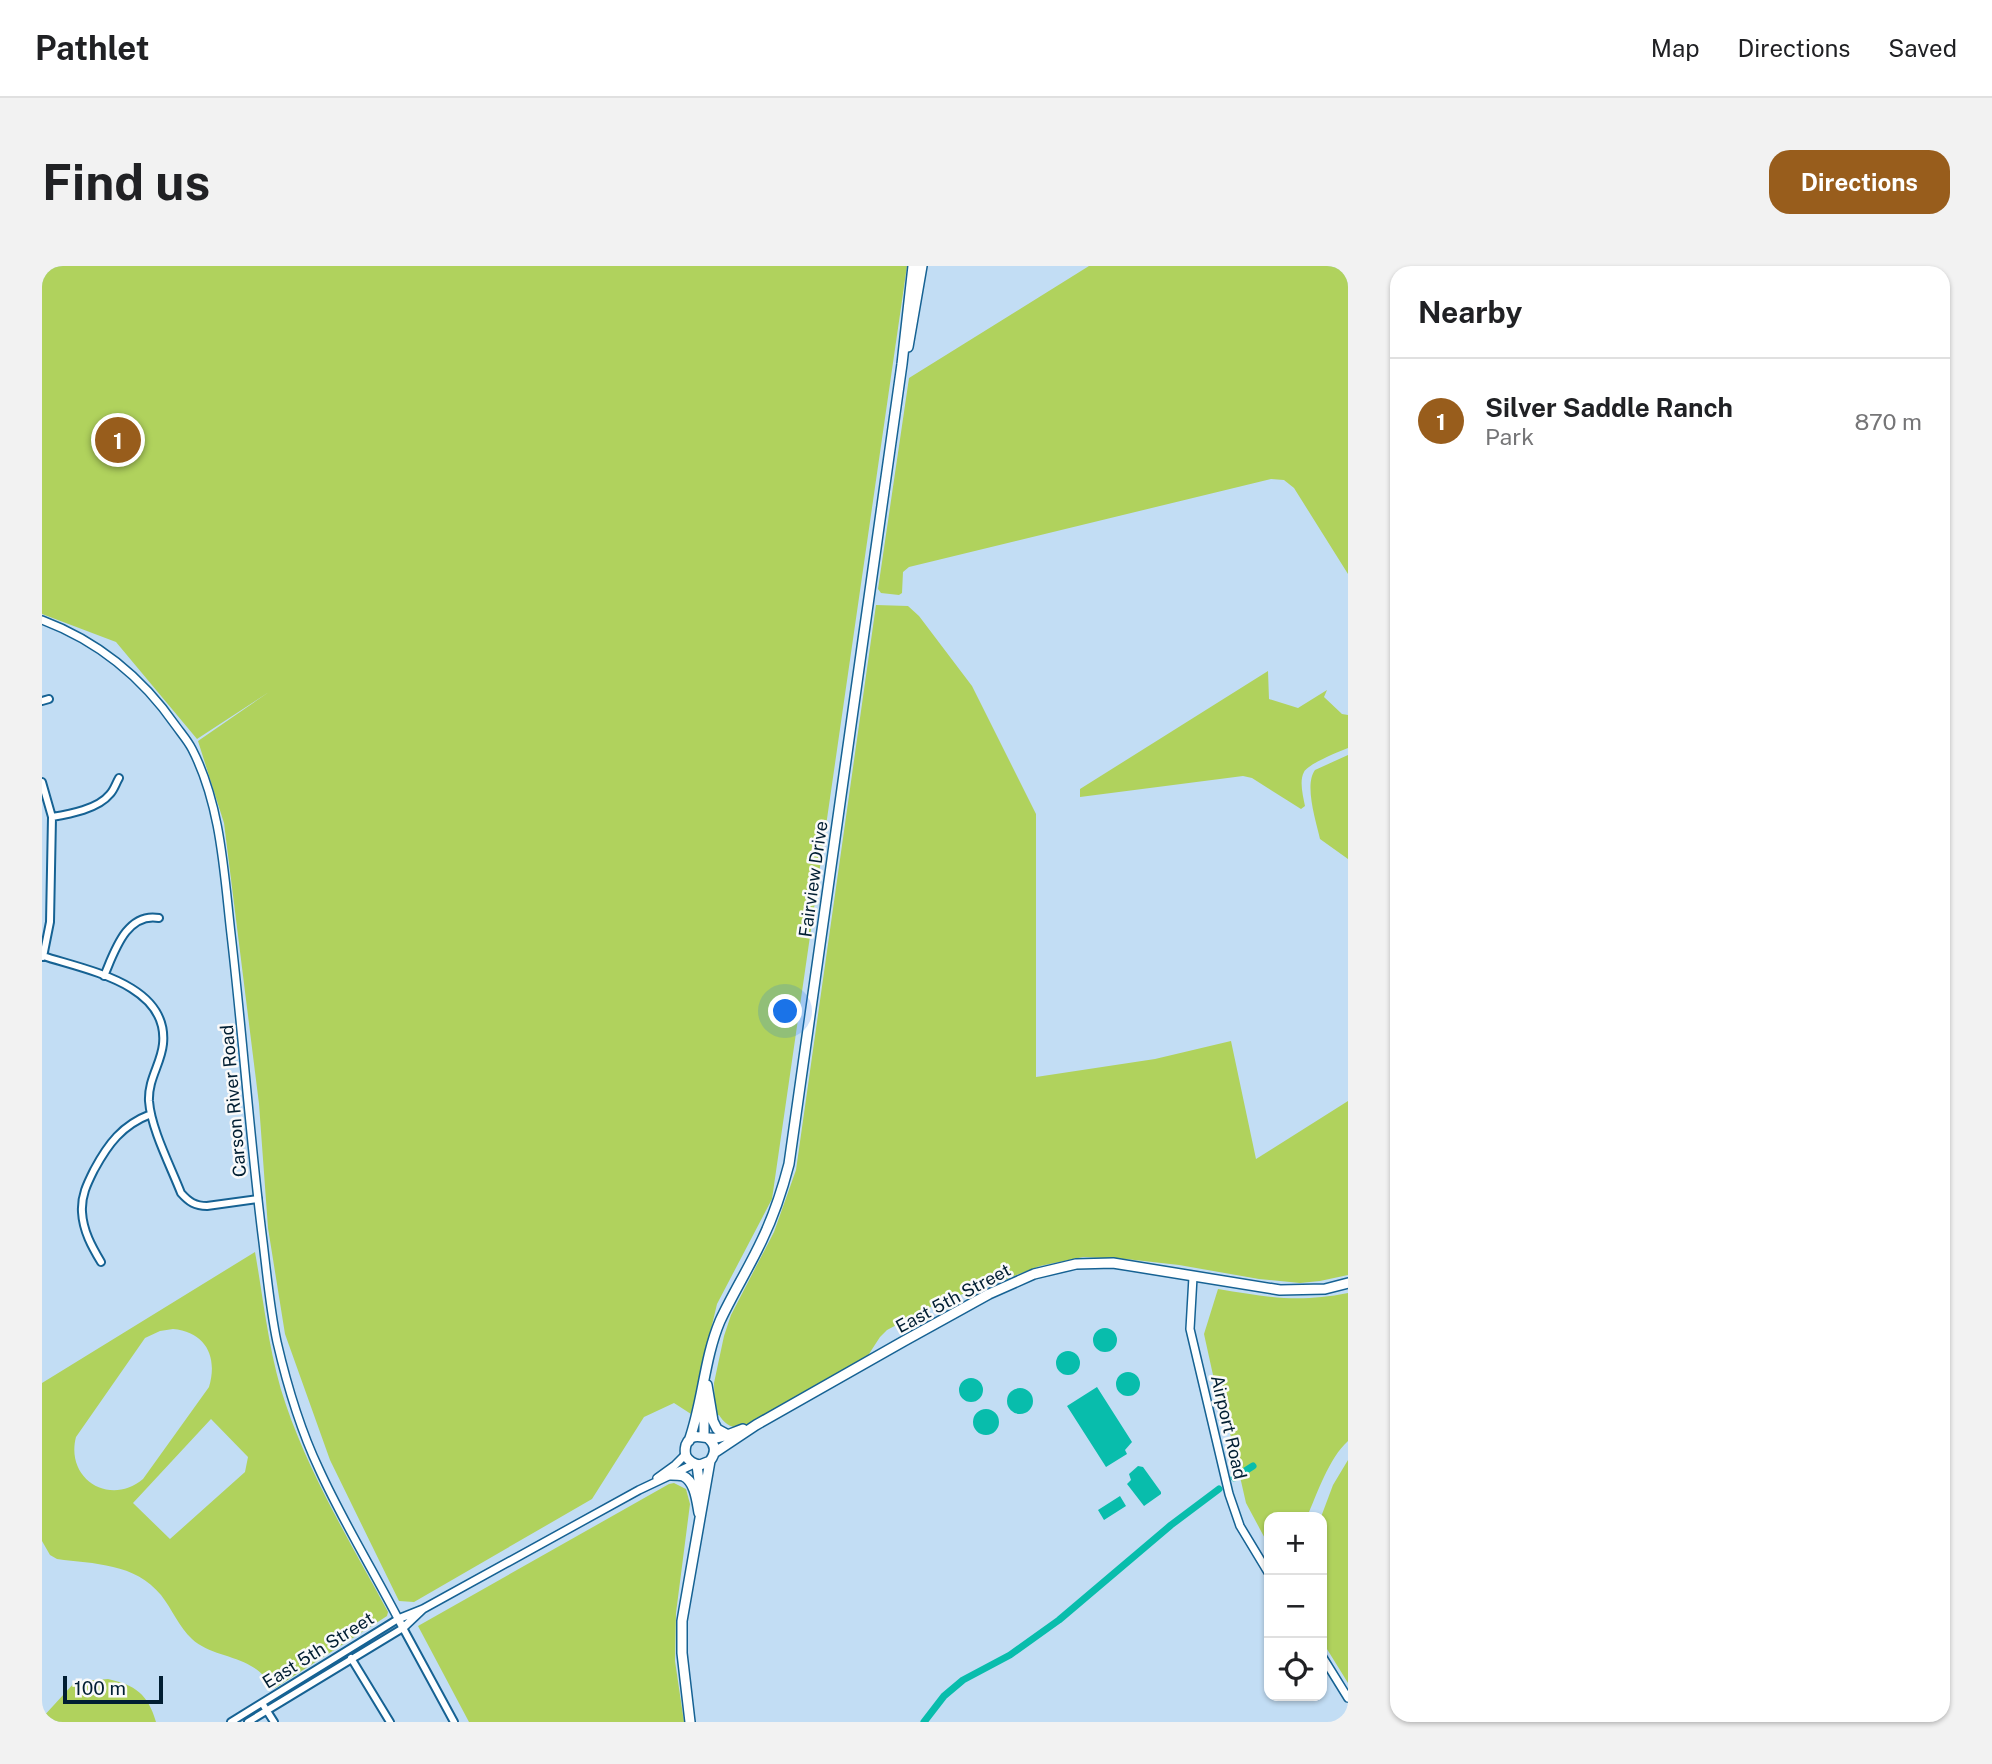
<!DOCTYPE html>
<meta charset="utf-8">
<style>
:root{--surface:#fff;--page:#f2f2f2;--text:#202124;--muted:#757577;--line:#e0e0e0;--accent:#985d1c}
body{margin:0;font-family:"Public Sans",sans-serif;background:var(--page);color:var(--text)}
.controls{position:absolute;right:21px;bottom:21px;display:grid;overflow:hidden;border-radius:14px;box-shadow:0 2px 5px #0004}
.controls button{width:63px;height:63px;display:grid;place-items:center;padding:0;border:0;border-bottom:2px solid var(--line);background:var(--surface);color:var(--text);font:35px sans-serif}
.scale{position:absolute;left:21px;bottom:18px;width:100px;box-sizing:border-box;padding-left:7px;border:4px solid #011e32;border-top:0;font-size:19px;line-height:24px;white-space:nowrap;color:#011e32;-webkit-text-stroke:5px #fafafa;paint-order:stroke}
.you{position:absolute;left:744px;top:746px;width:24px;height:24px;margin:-18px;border:5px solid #fff;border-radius:50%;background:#1a73e8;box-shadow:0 0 0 10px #1a73e833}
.badge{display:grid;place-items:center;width:46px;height:46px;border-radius:50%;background:var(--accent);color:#fff;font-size:23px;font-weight:700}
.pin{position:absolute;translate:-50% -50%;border:4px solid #fff;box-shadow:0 2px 7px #0006}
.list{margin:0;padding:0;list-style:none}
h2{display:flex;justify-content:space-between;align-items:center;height:91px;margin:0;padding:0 28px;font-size:30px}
h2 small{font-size:23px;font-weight:400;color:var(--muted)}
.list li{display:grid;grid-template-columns:46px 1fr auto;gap:21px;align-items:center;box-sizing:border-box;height:126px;padding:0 28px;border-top:2px solid var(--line)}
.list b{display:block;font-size:26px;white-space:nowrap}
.list p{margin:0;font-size:23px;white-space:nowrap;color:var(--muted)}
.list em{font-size:23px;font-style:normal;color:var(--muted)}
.icon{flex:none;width:38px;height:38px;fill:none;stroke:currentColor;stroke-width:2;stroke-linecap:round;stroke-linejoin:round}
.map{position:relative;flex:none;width:1306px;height:1456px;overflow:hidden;border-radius:21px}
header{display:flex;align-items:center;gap:42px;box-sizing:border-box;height:98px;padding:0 35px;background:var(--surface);border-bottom:2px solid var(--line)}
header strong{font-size:33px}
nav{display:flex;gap:38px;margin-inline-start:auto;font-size:24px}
.intro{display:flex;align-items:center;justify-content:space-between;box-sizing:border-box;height:168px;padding:0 42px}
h1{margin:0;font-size:49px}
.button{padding:18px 32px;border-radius:21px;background:var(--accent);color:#fff;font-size:24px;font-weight:700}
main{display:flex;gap:42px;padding:0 42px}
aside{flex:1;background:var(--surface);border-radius:21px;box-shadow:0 2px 5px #0004}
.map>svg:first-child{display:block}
.green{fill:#b0d25d;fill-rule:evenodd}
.water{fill:#08bdac}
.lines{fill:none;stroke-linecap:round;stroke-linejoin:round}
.canal{stroke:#08bdac;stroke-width:7}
.minor-casing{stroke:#166293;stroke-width:10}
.tertiary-casing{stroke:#166293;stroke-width:10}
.secondary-casing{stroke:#166293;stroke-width:12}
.minor{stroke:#fff;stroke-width:6}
.tertiary{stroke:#fff;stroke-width:7}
.secondary{stroke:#fff;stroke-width:9}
.labels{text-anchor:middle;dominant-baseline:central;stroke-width:5;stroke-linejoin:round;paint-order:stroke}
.street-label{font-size:18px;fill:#011e32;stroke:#fafafa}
</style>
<header>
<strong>Pathlet</strong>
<nav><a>Map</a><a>Directions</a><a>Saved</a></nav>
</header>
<div class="intro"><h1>Find us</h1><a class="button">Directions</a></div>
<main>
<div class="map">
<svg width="1306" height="1456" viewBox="0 0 1306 1456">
<rect width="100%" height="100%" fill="#c2ddf4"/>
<path class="green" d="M0,0H865L730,933L675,1038L649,1148L632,1137L602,1151L550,1233L372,1336L357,1335L288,1194L243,1068L226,962L217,838L182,557L156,475L227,426L155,473L74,376L0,348Z
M1047,0H1306V308L1252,222L1242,214L1229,213L867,301L861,306L860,327L857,329L839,327L836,323L867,112Z
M834,339L866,340L877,350L930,420L994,548V811L1113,793L1189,775L1214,893L1306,835V1009L1278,1015L1258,1017L1217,1013L1137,999L1084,993L1041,991L998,1000L951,1018L900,1035L845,1064L838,1071L825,1091L701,1161C689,1163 683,1158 677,1149L673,1150L672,1117L682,1070L689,1049L732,966L754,904Z
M1226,405L1227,433L1256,442L1285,424L1282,431L1300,448L1306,449V482C1296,486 1266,498 1262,506C1257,515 1261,530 1263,540L1259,543L1210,512L1201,510L1038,531V523Z
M1306,489V593L1278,573C1274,555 1262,519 1273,504Z
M213,986C222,1036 227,1090 244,1139C269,1212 310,1279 346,1346L345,1350L233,1422C225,1414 219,1405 209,1400C191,1389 166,1388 150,1373C137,1361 130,1343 119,1329C93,1297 52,1298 15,1293L8,1289L0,1275V1117ZM131,1063C164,1066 176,1091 167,1121L101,1213C68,1241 23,1213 34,1171L103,1072L118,1065ZM169,1153L206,1191L203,1206L128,1273L91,1237Z
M1176,1023C1225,1031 1256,1037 1306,1027V1175C1287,1192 1275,1228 1265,1251H1227V1280L1204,1237L1186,1158L1182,1159L1162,1068Z
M1306,1194V1417L1280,1375L1279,1251L1291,1219Z
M632,1217L644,1223L648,1238L634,1347L633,1395L642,1456H427L376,1360L627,1218Z
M66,1413C93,1419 106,1428 114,1456H0V1452L33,1416Z"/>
<path class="water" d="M1051 1074a12 12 0 1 1 24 0a12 12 0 1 1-24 0Z
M1014 1097a12 12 0 1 1 24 0a12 12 0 1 1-24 0Z
M1074 1118a12 12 0 1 1 24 0a12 12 0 1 1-24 0Z
M917 1124a12 12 0 1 1 24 0a12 12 0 1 1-24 0Z
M1055,1121L1090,1176L1083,1184L1085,1188L1064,1201L1025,1140Z
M965 1135a13 13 0 1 1 26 0a13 13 0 1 1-26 0Z
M931 1156a13 13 0 1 1 26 0a13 13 0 1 1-26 0Z
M1096,1200L1101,1201L1119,1226V1228L1102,1240L1085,1218L1089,1214L1087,1208Z
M1078,1230L1084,1240L1062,1254L1056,1244Z"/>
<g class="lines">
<path class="canal" d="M1192,1212L1211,1200
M882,1456L902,1430L921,1414L968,1389L1017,1354L1129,1259L1177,1223"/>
<defs>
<path id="minor" d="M0,435L7,433
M0,516L10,551L8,656L1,691
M10,551C28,548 56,543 68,528C72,524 74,517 77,512
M1,690C44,704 127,718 121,778C119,798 106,813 107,835C109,863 129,901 139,927C147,936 153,940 165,940L216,933
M62,710C72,687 84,646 117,652
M59,996C50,981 41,965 40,946C39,930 45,918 52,904C66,878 80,859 109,848
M309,1392L348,1456
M220,1437L232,1456
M189,1456L356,1353
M206,1456L361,1362L412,1456"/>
<path id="tertiary" d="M0,354C56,375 100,411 134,460C139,467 146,475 150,483C179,539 182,607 189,668C201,771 208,874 221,976C225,1009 228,1043 235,1076C245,1119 258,1163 277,1203C302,1258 334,1309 361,1362L381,1343
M1151,1011L1148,1063L1187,1228L1198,1260L1227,1308
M615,1212L633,1199L644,1188
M356,1353L381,1343L597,1224L652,1198
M1280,1390L1306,1432"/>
<path id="secondary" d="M866,81L880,0
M665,1119L671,1155L675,1163L686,1169
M662,1136V1170
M667,1173C674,1179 674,1187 668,1195L658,1199C652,1198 647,1196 644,1190C643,1187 643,1183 644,1179C650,1164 663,1174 674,1172C683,1171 692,1166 701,1163
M647,1175C661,1136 662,1093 678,1055C691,1027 707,1002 720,974C732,949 740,925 747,898L860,98L871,0
M672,1187L714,1159L862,1075L947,1028L992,1008L1034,998L1071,997L1238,1024L1283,1023L1306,1017
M655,1199L659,1230
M629,1209C633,1209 637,1209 641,1210C653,1215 655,1236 657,1247
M648,1456L640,1387V1355L668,1195"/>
</defs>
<use href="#minor" class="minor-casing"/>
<use href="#tertiary" class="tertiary-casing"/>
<use href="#secondary" class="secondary-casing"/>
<use href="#minor" class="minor"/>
<use href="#tertiary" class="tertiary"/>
<use href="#secondary" class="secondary"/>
</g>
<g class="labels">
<g class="street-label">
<text transform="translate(771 613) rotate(-82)">Fairview Drive</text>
<text transform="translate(191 835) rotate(-95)">Carson River Road</text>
<text transform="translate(911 1032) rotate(-28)">East 5th Street</text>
<text transform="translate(1187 1161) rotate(77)">Airport Road</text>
<text transform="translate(276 1384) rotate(-32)">East 5th Street</text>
</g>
</g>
</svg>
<div class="controls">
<button>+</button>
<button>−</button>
<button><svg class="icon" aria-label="locate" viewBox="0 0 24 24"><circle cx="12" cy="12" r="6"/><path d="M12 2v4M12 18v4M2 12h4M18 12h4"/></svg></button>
</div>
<div class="scale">100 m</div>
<div class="you"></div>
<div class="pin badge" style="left:76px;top:174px">1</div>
</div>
<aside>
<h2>Nearby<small></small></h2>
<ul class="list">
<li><span class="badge">1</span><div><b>Silver Saddle Ranch</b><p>Park</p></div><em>870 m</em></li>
</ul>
</aside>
</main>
